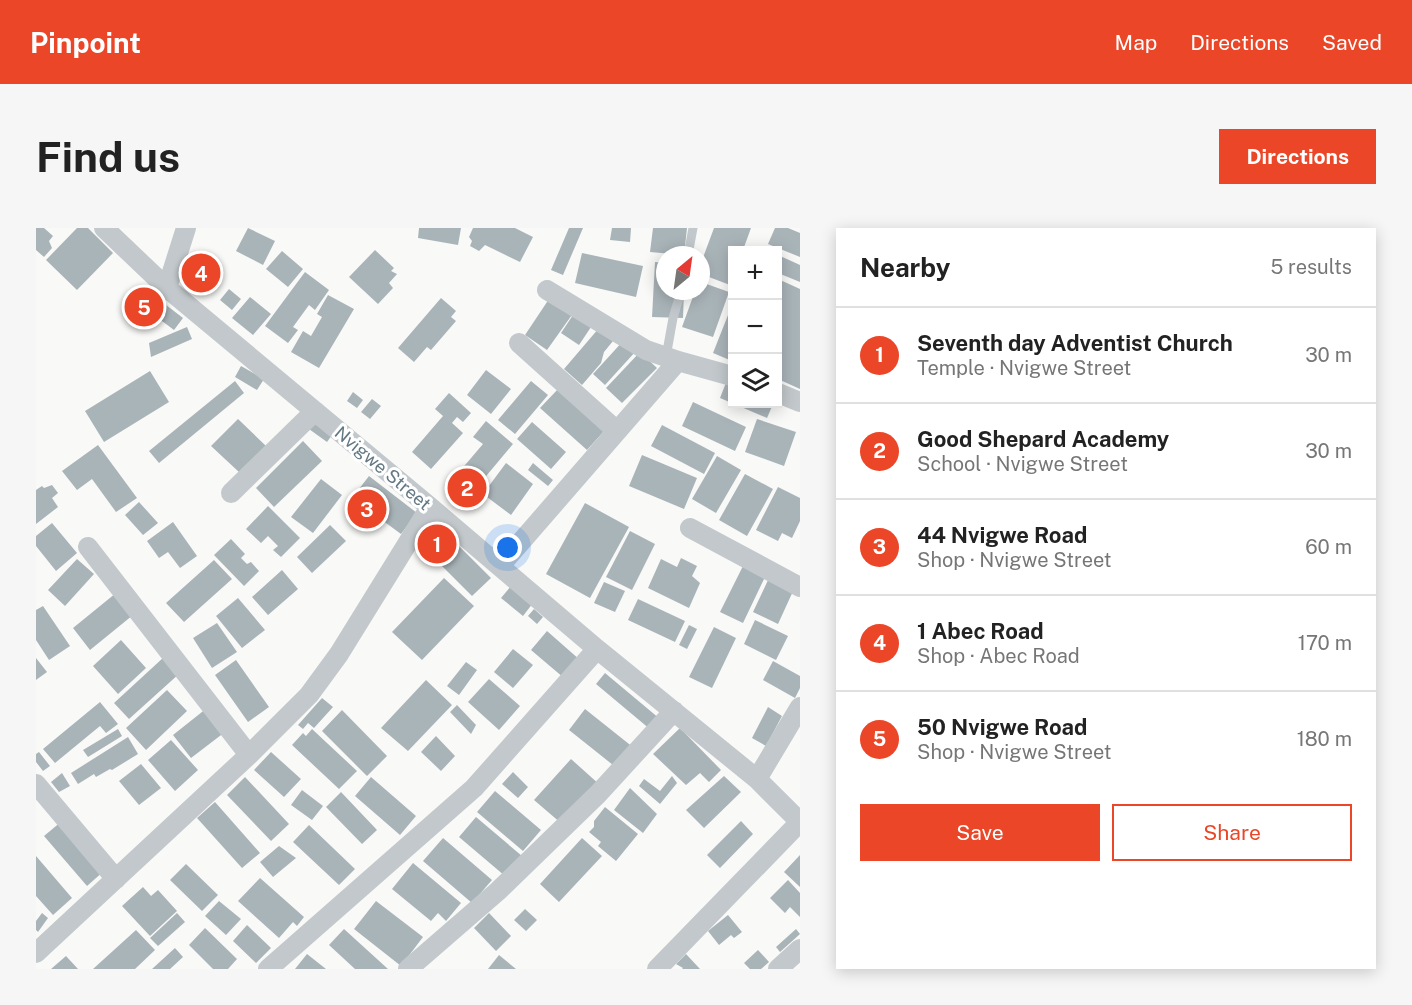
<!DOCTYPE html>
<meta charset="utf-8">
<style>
:root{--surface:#fff;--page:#f6f6f6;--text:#222;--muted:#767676;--line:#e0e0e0;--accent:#ea4627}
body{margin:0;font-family:"Public Sans",sans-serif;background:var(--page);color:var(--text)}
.controls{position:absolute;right:18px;top:18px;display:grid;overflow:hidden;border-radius:0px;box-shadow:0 3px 15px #0003}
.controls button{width:54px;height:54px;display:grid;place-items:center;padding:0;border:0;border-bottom:2px solid var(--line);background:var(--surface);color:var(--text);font:30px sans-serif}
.compass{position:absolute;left:620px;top:18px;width:54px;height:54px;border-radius:50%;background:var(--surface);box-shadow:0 3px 15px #0003;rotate:29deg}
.you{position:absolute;left:472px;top:320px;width:21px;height:21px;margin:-15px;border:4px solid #fff;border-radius:50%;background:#1a73e8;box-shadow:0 0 0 9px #1a73e833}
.badge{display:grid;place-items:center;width:39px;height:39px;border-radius:50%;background:var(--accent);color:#fff;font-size:20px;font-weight:700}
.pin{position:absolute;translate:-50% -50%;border:3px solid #fff;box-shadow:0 2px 6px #0006}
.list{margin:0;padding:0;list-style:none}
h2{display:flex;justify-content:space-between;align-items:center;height:78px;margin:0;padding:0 24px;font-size:26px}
h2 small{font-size:20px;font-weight:400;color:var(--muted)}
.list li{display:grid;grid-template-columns:39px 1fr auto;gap:18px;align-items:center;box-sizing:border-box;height:96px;padding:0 24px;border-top:2px solid var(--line)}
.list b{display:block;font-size:22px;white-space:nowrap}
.list p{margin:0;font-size:20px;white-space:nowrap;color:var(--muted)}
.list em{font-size:20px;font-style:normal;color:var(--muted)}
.actions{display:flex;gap:12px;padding:18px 24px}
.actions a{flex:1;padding:14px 0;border:2px solid var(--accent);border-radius:0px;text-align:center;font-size:21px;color:var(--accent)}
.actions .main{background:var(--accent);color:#fff}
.icon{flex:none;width:33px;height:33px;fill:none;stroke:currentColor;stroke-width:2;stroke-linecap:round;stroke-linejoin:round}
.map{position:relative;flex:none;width:764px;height:741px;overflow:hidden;border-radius:0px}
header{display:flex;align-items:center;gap:36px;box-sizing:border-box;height:84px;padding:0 30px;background:var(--accent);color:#fff}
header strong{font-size:28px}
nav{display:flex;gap:33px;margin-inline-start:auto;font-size:21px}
.intro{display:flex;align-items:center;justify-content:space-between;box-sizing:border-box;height:144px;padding:0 36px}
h1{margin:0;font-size:42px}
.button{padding:15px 27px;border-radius:0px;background:var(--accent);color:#fff;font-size:21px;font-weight:700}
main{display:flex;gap:36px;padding:0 36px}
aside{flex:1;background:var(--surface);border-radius:0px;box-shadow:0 3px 15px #0003}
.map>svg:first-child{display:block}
.building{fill:#a9b4b9}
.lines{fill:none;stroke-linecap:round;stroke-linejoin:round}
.lane{stroke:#c2c8cb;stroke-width:9}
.street{stroke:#c2c8cb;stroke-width:20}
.labels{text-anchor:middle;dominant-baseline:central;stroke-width:6;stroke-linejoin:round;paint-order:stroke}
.street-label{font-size:18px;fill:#637883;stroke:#fff}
</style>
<header>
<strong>Pinpoint</strong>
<nav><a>Map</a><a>Directions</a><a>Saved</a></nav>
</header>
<div class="intro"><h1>Find us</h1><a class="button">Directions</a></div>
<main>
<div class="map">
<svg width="764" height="741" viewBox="0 0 764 741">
<rect width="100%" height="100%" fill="#f9f9f7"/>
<path class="building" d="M0,0H8L17,8L13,13L16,20L8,29L0,22Z
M41,0H52L77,25L41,62L10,32Z
M212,0L239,13L227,37L200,23Z
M383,0H425L422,17L382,10Z
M437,0H479L497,9L484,34L449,17L443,23L434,18L436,13L433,9Z
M533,0H547L527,47L515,42Z
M576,0H595L594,14L574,12Z
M617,0H651L648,27L614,24Z
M678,0H715L707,22H696V50L694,57L665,46V35Z
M739,0H752L764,5V29L732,16Z
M339,22L358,40L355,43L361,46L353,55L357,60L342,76L313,49Z
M246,23L267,41L252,59L230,41Z
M546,25L607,38L600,69L539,55Z
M742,27L764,37V54L742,45Z
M619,34L629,35V63H648L647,90L616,89Z
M157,35L174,45L165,59L149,48Z
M269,44L293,62L279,82L273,77L257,99L262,102L252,115L229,98Z
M742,51L764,61V161L742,151Z
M665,54L693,64L677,109L646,99L659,63H665Z
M108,60L147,90L138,102L98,72Z
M193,61L205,71L196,82L184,72Z
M292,67L318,81L283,140L255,124L267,103L275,108L286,89L281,86Z
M515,68L538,84L511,122L489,107Z
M214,69L235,86L217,107L196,90Z
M405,70L420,83L415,89L420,93L395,122L391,119L378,134L362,120Z
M696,77V133L677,125Z
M539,84L557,96L543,117L525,105Z
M151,99L156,111L115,129L113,115Z
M563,100L577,113L568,124L565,135L546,157L528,141Z
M588,112L600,123L569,157L557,146Z
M604,124L621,140L586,175L570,160Z
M205,138L228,151L221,162L199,149Z
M450,142L475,161L455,186L431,167Z
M114,143L133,174L68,214L49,183Z
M691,152L696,154V176H737L731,190L684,170Z
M199,153L208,165L123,235L113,223Z
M495,153L512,167L479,206L462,192Z
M523,160L569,202L551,222L504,180Z
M317,164L327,172L321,180L311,173Z
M413,165L435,185L427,194L421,189L416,195L427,205L395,241L376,224L407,188L399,181Z
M336,171L345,178L334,191L325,184Z
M657,174L710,199L699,223L646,198Z
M202,191L230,218L204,245L175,218Z
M721,191L760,204L748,238L709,224Z
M450,193L477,216L436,265L418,250L447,216L437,209Z
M279,194L296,207L291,214L273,201Z
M496,194L530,224L515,241L481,211Z
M626,197L679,225L668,246L615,218Z
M267,213L286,233L238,279L220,260Z
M62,217L101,270L80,284L56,251L41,262L26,243Z
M606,227L661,250L648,281L593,258Z
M681,228L705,242L680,285L656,271Z
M470,235L497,256L475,287L447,266Z
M497,235L517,252L512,258L492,242Z
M709,246L737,261L711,308L683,292Z
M333,248L381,285L365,306L316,270Z
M285,251L306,267L277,305L255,289Z
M16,257L22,265L16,270L22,279L0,296V262L6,258L8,260Z
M742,259L764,270V293L756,310L746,305L742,313L720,302Z
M103,274L122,295L107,307L89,287Z
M549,275L593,299L554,370L510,346Z
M232,278L264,310L245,329L237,322L242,318L232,308L225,315L210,301Z
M137,294L161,328L144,340L132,324L123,330L111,313Z
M16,295L41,325L20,343L0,318V308Z
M294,297L310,313L276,345L261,329Z
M403,301L414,310L394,334L383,324Z
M594,303L619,316L596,362L570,349Z
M195,311L209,326L205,330L211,336L215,334L223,343L208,358L178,327Z
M423,318L455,350L436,368L405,337Z
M645,330L661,338L656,348L664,355L653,380L612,360L625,331L641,339Z
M41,331L58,346L29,378L12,362Z
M178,332L196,351L148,394L130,375Z
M707,338L729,349L707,395L684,384Z
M246,342L262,361L232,387L216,369Z
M408,350L438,378L386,432L356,404Z
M733,350L758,361L742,396L717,384Z
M568,354L589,363L579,384L558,375Z
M475,358L497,375L487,388L465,370Z
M80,365L97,387L54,422L37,400Z
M202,370L229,402L206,420L180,388Z
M602,371L649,393L639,414L592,392Z
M7,378L34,418L13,432L0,412V382Z
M498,381L507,389L501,396L492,388Z
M719,392L752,408L740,432L708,416Z
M181,395L201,424L176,440L157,410Z
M653,397L661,401L651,421L643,417Z
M678,399L700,410L676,460L653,449Z
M511,403L544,432L528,450L495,422Z
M85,412L110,440L82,466L57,438Z
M477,421L497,437L477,460L458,444Z
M128,429L144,445L93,491L78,475Z
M0,430L11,444L0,452Z
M200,432L233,479L212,494L179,447Z
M737,433L764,448V460L759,470L727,452Z
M430,434L441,442L423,467L411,458Z
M569,445L624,491L615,502L560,456Z
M453,451L484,478L463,502L432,474Z
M390,452L416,477L372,523L345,500Z
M131,462L151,483L110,522L90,500Z
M286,470L297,479L278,500L272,495L267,501L262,497Z
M64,474L82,496L70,505L64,498L19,535L7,521Z
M421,477L440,497L435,506L414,484Z
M732,479L746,488L730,518L716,510Z
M171,480L189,504L155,530L137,507Z
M549,481L598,520L582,541L533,502Z
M306,482L351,528L331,548L286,503Z
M644,500L685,542L673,554L664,545L650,557L617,526Z
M82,501L86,508L52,529L47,522Z
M276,501L321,543L303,561L256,517L267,505L270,508Z
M400,508L419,528L405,543L385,524Z
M92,509L102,526L76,542L74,541L60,549L58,546L42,556L35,545Z
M135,512L162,542L139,563L112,532Z
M3,524L14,538L7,543L0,534V526Z
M235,524L265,551L248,569L218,542Z
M535,531L564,557L526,596L498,572Z
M105,536L125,560L103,577L83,553Z
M477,544L492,559L482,570L466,556Z
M26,545L34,558L23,564L15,554Z
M636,548L641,555L624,576L603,558L608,551L624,563Z
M688,548L705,564L668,600L650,582Z
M209,549L253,596L235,613L191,567Z
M335,549L380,588L364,607L319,568Z
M594,560L621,586L607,605L578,582Z
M266,562L287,578L276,592L255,577Z
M459,563L505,602L487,623L441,584Z
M305,564L341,602L326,616L290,579Z
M179,574L224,625L206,640L161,590Z
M569,579L602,606L580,633L562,618L565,614L553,604L558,599V593Z
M440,589L486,628L469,648L423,609Z
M26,593L68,643L51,658L8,608Z
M705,593L717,606L684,640L671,627Z
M273,597L319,641L303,657L257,614Z
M407,610L456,652L436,675L387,633Z
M546,610L566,628L523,674L504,656Z
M243,618L260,630L237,649L224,634Z
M764,627V659L748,644Z
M0,628L36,670L17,687L0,668Z
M377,635L425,675L410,693L402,685L395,693L356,661Z
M150,636L182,667L166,683L134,652Z
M224,650L268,689L261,698L257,694L243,710L202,673Z
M752,652L764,665V689L754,679L749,685L734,670Z
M107,659L115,668L122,662L141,683L114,708L86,678Z
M183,673L205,691L190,707L169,688Z
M340,673L387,709L365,738L318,701Z
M489,681L501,692L490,703L478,692Z
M6,685L12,690L2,704L0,702V693Z
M141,685L149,694L122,718L114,710Z
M453,685L475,708L460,723L438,700Z
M692,687L706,704L698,710L695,707L683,717L672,703Z
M211,697L235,720L220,735L197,713Z
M169,700L201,731L192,741H177L153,717Z
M308,701L352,741H319L293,717Z
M760,701L764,706L744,724L740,719Z
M100,702L119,722L99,741H57Z
M139,720L147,729L134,741H116Z
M722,722L733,734L725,741H714L708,735Z
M271,726L290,741H259Z
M650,726L664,741H646L647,740L640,736Z
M463,727L480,741H452Z
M30,728L42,741H15Z"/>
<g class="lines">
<path class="lane" d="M652,27L657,0
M630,129L637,90L645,63"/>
<path class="street" d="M68,0L131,60L394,279L561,421L721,551L764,594
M131,60L150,0
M511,62L610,122L642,133L696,148
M483,115L581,203
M742,165L764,174
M195,265L279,183
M654,300L764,359
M52,319L213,527
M464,338L642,133
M721,551L764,479
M0,556L80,651
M0,725L213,527L273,467L303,426L394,279
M232,741L438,560L561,421
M372,741L462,663L562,566L638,483
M621,741L764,594
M742,741L764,721"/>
</g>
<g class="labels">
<g class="street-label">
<text transform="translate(347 240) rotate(40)">Nvigwe Street</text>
</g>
</g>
</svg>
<div class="controls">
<button>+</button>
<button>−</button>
<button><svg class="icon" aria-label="layers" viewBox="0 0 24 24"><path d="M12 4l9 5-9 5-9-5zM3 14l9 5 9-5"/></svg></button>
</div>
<svg class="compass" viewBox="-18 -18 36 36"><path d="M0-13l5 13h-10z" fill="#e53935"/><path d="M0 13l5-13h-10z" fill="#767676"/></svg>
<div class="you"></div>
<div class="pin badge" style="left:401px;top:316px">1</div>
<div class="pin badge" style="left:431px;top:260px">2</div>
<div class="pin badge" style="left:331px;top:281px">3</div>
<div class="pin badge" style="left:165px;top:45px">4</div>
<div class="pin badge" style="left:108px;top:79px">5</div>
</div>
<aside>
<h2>Nearby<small>5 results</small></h2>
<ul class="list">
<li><span class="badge">1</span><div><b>Seventh day Adventist Church</b><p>Temple · Nvigwe Street</p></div><em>30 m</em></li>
<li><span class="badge">2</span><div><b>Good Shepard Academy</b><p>School · Nvigwe Street</p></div><em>30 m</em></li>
<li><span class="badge">3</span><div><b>44 Nvigwe Road</b><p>Shop · Nvigwe Street</p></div><em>60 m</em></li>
<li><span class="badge">4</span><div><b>1 Abec Road</b><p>Shop · Abec Road</p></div><em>170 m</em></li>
<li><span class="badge">5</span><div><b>50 Nvigwe Road</b><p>Shop · Nvigwe Street</p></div><em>180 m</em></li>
</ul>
<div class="actions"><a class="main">Save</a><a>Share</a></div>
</aside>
</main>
